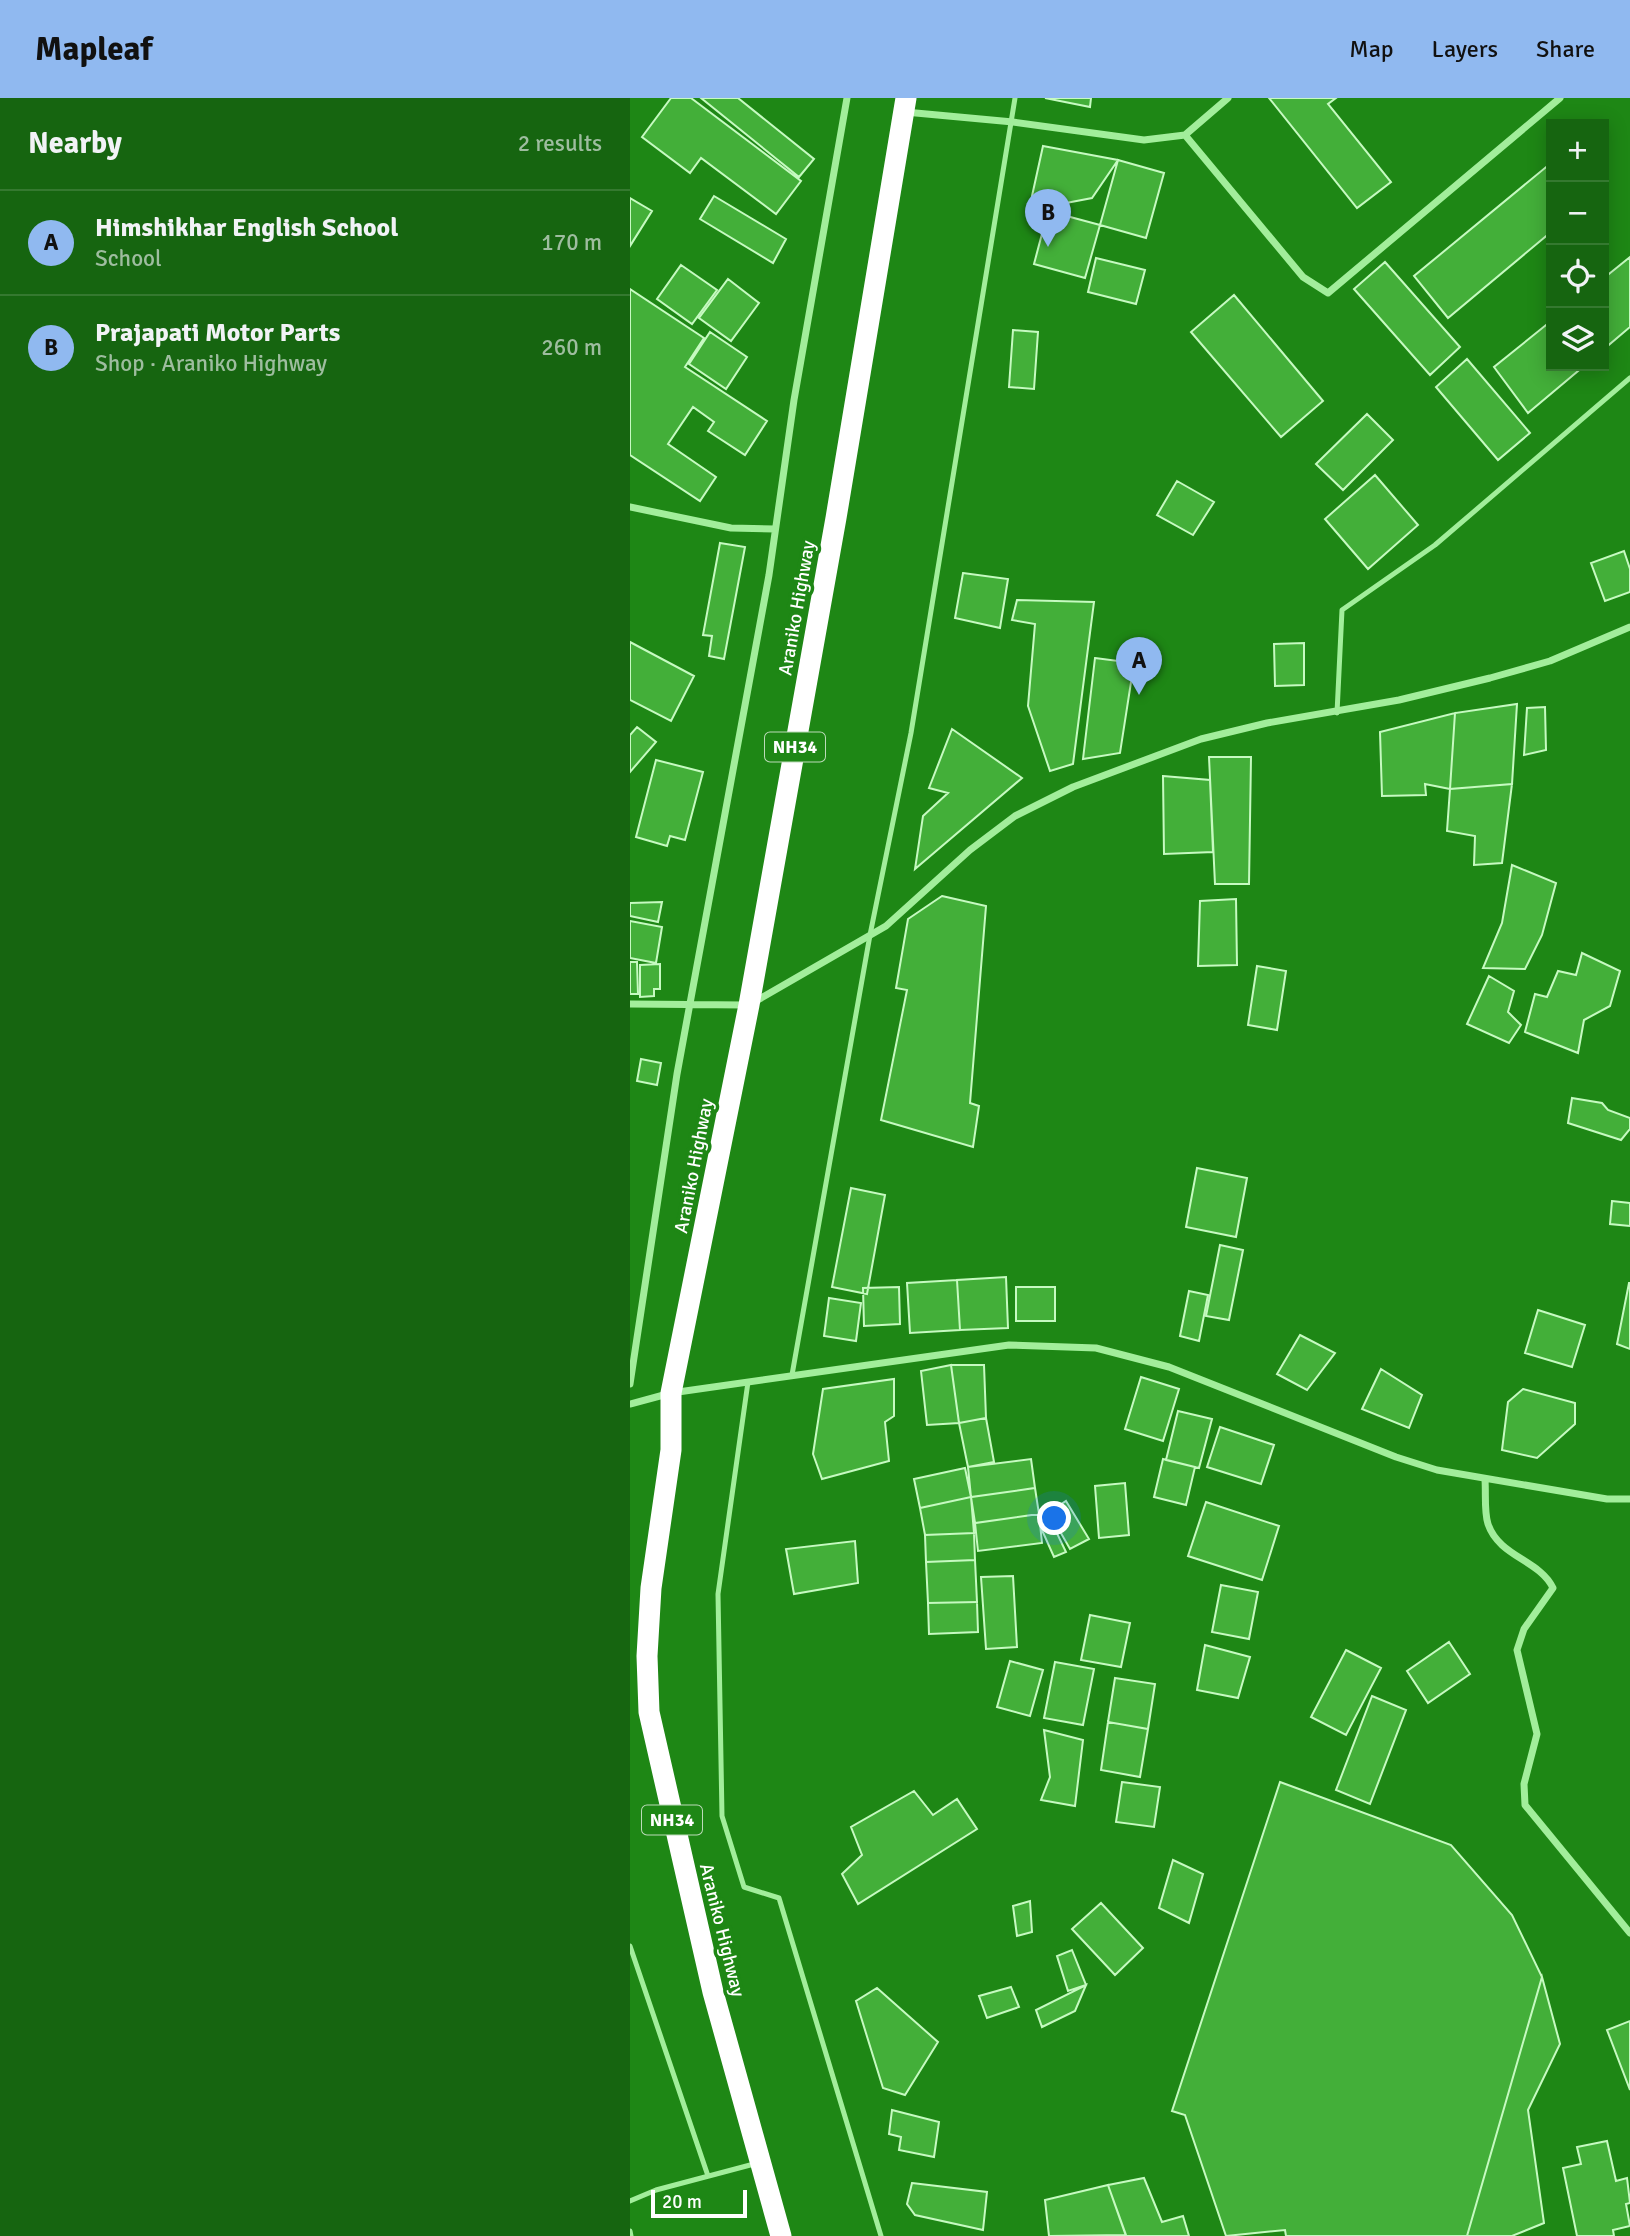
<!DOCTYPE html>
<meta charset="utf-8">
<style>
:root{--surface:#166510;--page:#1f6b19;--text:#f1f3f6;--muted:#9ebd9f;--line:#357930;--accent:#90b9f0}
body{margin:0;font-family:Signika,sans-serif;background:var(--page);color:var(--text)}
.controls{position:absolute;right:21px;top:21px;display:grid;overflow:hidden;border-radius:0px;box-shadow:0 4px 18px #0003}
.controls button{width:63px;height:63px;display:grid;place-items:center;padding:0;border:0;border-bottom:2px solid var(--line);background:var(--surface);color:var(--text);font:35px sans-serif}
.scale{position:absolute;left:21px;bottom:18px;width:96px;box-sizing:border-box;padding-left:7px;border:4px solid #fff;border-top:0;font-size:19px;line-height:24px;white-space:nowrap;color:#fff;-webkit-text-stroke:5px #1e8715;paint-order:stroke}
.you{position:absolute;left:425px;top:1421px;width:24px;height:24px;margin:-18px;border:5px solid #fff;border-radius:50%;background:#1a73e8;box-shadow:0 0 0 10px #1a73e833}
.badge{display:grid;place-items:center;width:46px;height:46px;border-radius:50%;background:var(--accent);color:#111;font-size:23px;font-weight:700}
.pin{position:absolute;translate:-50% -58px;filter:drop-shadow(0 2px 4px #0008)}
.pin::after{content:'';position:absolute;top:37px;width:24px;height:21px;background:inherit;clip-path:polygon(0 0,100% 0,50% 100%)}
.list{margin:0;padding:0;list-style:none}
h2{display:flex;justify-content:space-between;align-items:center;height:91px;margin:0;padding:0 28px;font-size:30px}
h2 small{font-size:23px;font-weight:400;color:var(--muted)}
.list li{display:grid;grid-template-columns:46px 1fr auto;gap:21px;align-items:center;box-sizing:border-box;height:105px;padding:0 28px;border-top:2px solid var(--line)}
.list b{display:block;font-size:26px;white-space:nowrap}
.list p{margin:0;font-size:23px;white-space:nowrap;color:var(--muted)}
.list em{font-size:23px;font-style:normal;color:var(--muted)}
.icon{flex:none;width:38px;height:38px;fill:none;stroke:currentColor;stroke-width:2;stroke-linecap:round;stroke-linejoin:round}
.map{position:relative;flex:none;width:1000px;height:2138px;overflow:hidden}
header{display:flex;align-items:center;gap:42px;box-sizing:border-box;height:98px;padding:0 35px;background:var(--accent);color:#111}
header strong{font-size:33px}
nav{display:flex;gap:38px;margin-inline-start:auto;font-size:24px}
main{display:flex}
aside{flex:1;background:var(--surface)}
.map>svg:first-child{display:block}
.building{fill:#43af39;stroke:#c6fac1;stroke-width:2}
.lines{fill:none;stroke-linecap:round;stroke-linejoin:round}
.lane{stroke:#a2ee9b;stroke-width:5}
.street{stroke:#a2ee9b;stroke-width:7}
.highway{stroke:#fff;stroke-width:21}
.labels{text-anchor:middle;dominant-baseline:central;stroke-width:7;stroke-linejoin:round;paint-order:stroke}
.shield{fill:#1e8715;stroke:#bcdbb9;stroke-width:2}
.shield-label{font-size:18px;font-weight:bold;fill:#fff}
.street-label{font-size:19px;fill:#fff;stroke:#1e8715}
</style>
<header>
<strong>Mapleaf</strong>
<nav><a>Map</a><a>Layers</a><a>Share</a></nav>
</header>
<main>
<aside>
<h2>Nearby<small>2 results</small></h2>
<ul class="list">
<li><span class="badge">A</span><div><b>Himshikhar English School</b><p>School</p></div><em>170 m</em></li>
<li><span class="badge">B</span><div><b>Prajapati Motor Parts</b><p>Shop · Araniko Highway</p></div><em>260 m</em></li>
</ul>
</aside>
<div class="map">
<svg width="1000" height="2138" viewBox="0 0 1000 2138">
<rect width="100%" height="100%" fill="#1e8715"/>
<path class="building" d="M41,0H61L171,83L146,116L71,60L60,75L12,39Z
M71,0H108L184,61L169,79Z
M415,0H461L460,9Z
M639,0H706L698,6L761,84L727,110Z
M413,48L488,62L462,100L431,106L402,98Z
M488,62L534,75L516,140L470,127Z
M921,65V134L818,220L784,178Z
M84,98L156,141L143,165L70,121Z
M0,100L22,113L0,148Z
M418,113L470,127L455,180L404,166Z
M1000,159V229L974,251V180Z
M466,160L515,172L506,206L458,194Z
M755,164L830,249L800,277L724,191Z
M51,167L87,192L62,226L27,201Z
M98,181L129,205L101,243L69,220Z
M0,191L74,240L55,269L137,323L115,357L78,333L84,324L63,309L38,346L86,379L70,403L0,357Z
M604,197L693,303L651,339L561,234Z
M921,223V268H954L898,315L864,269Z
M383,232L408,234L404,291L379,289Z
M80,234L117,259L96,291L59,266Z
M837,261L900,335L868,362L806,289Z
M737,316L763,342L713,392L686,366Z
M745,377L788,427L738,471L695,421Z
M547,383L584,404L563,437L527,417Z
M90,445L115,449L94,561L79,558L82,538L73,537Z
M994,453L1000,471V494L975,503L961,465Z
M333,475L378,481L370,530L325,520Z
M387,502L464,504L443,666L420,673L398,608L405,526L382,522Z
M0,544L64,578L41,623L0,602Z
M674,545V587L645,588L644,546Z
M465,560L504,565L490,655L453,661Z
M887,606L882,686L820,691L825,615Z
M915,609L916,652L894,657L897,610Z
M825,615L820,691L795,686L796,697L752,698L750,634Z
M7,629L26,644L0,674V637Z
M322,631L392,680L285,771L293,718L318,695L299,690Z
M579,659H621L619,786H585Z
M26,662L73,674L55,742L40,738L37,748L6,739Z
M533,678L580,682L583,754L534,756Z
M882,686L872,765L844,767L845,738L817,733L820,691Z
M882,767L926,785L912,837L895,871L853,870L872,825Z
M312,798L356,808L340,1005L349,1008L343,1049L251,1022L277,892L266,890L278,821Z
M606,801L607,867L568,868L570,803Z
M32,804L28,824L0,818V805Z
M0,823L32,829L26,865L0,860Z
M952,855L990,873L980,908L954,922L948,955L895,934L905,896L917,899L928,873L946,877Z
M0,864H7L8,896H0Z
M30,866V891H24V898L10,899V867Z
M627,868L656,873L647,932L618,927Z
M859,878L884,893L878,914L891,927L879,945L837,926Z
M11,961L31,965L27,987L7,983Z
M942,1000L972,1005L978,1012L1000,1020V1031L991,1042L938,1025Z
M567,1070L617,1080L606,1139L556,1129Z
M221,1090L255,1097L237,1196L202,1189Z
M982,1103L1000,1105V1128L980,1126Z
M590,1147L613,1152L599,1222L576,1218Z
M376,1179L378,1230L330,1232L327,1182Z
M327,1182L330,1232L280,1235L277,1185Z
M999,1185H1000V1251L987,1246Z
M269,1189L270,1226L234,1228L233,1190Z
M386,1189H425V1223H386Z
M559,1193L578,1197L569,1243L550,1238Z
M199,1200L231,1205L226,1243L194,1238Z
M908,1212L955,1227L942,1269L895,1255Z
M670,1237L705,1255L677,1292L647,1276Z
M321,1267H354L356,1320L329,1325Z
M321,1267L329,1325L297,1327L291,1273Z
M751,1271L792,1297L779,1330L732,1311Z
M511,1279L549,1291L533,1343L495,1331Z
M264,1281V1318L255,1324L259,1363L192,1381L183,1356L193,1291Z
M893,1291L945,1305V1326L907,1360L872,1352L878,1304Z
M548,1313L582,1321L569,1370L536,1362Z
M356,1320L364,1364L338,1369L329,1325Z
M590,1329L644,1347L631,1386L577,1369Z
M401,1361L405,1390L341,1399L338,1369Z
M533,1361L565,1369L556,1407L524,1399Z
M335,1370L341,1399L290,1410L284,1381Z
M495,1385L499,1437L469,1440L465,1388Z
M405,1390L409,1416L345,1425L341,1399Z
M341,1399L344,1435L295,1437L290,1410Z
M436,1403L459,1441L440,1451L419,1414Z
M576,1404L649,1428L632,1482L558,1458Z
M409,1416L412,1445L348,1453L345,1425Z
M422,1425L436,1454L424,1459L411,1430Z
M344,1435L345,1462L296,1464L295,1437Z
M225,1443L228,1485L164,1496L156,1451Z
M345,1462L347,1504L298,1505L296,1464Z
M383,1478L387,1549L356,1551L351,1479Z
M591,1487L628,1494L619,1541L582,1534Z
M347,1504L348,1534L299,1536L298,1505Z
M460,1517L500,1525L491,1569L451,1562Z
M819,1544L840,1576L798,1605L777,1573Z
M575,1547L620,1559L608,1600L567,1592Z
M716,1552L751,1570L716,1637L681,1619Z
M380,1563L413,1572L400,1618L367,1609Z
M425,1564L464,1571L453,1627L414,1620Z
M485,1580L525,1586L518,1631L478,1624Z
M742,1598L776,1612L740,1706L706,1692Z
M478,1624L518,1631L510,1679L471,1672Z
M414,1632L453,1642L445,1708L411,1702L420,1679Z
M492,1684L530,1689L524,1729L486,1724Z
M650,1684L821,1747L882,1817L912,1879L837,2138H656L655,2132L596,2138L555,2017L542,2013Z
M284,1693L303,1717L327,1701L347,1731L228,1806L212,1776L232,1757L221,1729Z
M543,1762L573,1776L559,1825L529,1810Z
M400,1803L402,1834L387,1838L383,1808Z
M471,1805L513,1850L485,1877L442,1831Z
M442,1852L456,1887L438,1893L427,1858Z
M912,1879L930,1946L898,2012L914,2125L882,2138H837Z
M456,1887L445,1913L412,1929L406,1912Z
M381,1889L389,1909L357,1920L349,1898Z
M247,1890L308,1944L275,1997L253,1990L226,1903Z
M1000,1923V1992L977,1932Z
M262,2012L309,2024L304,2059L269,2052L271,2039L259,2036Z
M977,2043L986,2083L997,2080L1000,2105L996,2106L1000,2128L983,2132L984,2138H947L933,2070L951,2066L947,2049Z
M514,2080L532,2124L553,2118L559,2138H496L478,2087Z
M282,2085L357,2094L353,2132L285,2117L277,2106Z
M478,2087L496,2137L419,2138L415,2102Z"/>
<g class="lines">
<path class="lane" d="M707,615L712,512L805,447L1000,280
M162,1277L240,837L281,635L385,0
M118,1284L88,1496L92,1718L114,1789L149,1800L251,2138
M0,1848L78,2078
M0,2103L26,2092L124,2066
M0,2133L1,2138"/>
<path class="street" d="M275,14L383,24L514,42L555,37L598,0
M555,37L673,179L698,195L930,0
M0,409L101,430L145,431
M126,903L256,828L340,752L385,718L443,689L571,641L637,625L769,602L860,580L920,563L1000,529
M0,906L115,907
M0,1286L47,976L139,477L164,302L217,0
M0,1306L41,1295L379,1247L466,1250L539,1269L766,1359L807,1372L977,1401H1000
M855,1382C856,1395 854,1414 858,1426C869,1459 910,1462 923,1490L894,1531L887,1552L907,1636L894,1686L895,1707L1000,1835"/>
<path class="highway" d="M151,2138L83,1894L19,1614L17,1558L21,1490L41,1352V1295L119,907L206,420L276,0"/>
</g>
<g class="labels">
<g class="shield">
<rect x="135" y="634.5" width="60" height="29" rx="5"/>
<rect x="12" y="1707.5" width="60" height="29" rx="5"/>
</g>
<g class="shield-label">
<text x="165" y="649">NH34</text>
<text x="42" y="1722">NH34</text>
</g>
<g class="street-label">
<text transform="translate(167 510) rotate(-80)">Araniko Highway</text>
<text transform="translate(64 1068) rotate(-79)">Araniko Highway</text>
<text transform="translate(92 1832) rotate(76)">Araniko Highway</text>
</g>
</g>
</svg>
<div class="controls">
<button>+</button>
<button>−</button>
<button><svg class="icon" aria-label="locate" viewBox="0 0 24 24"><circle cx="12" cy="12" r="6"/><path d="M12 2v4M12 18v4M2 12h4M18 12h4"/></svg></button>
<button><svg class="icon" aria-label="layers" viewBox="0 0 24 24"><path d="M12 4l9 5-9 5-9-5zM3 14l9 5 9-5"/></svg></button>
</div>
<div class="scale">20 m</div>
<div class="you"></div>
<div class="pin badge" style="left:509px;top:597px">A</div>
<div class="pin badge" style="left:418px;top:149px">B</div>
</div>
</main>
